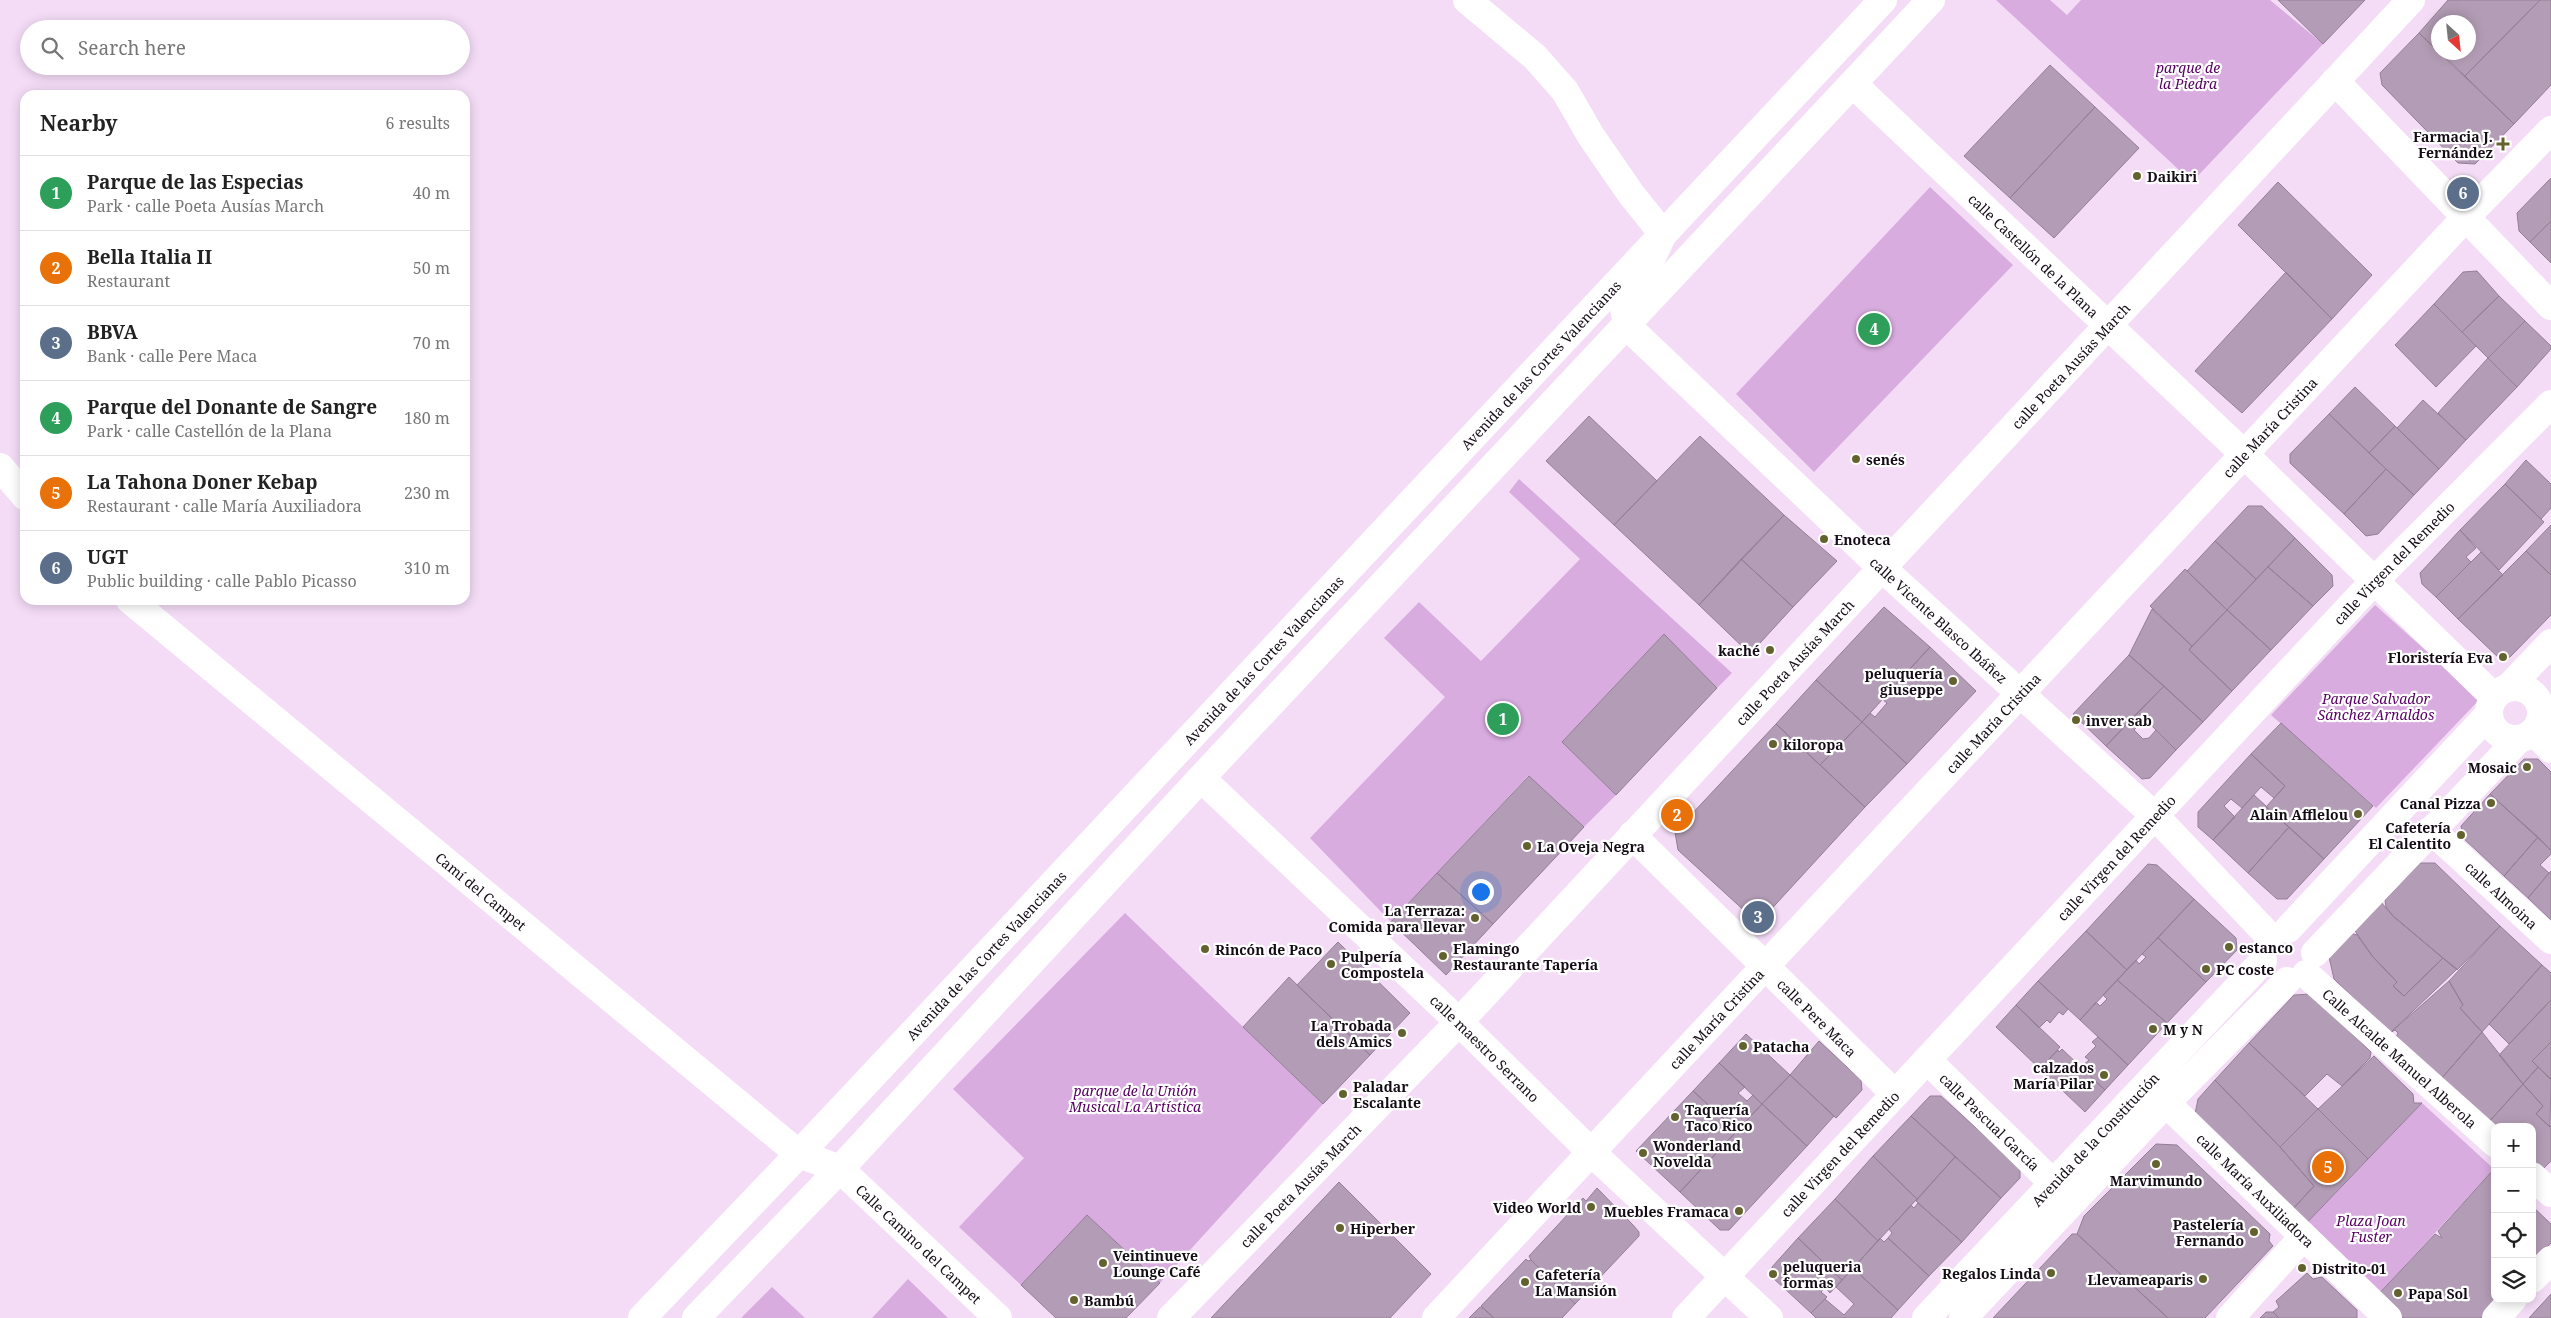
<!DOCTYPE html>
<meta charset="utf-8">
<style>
:root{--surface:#fff;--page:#f2f2f2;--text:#222;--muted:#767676;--line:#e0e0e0;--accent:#ea580c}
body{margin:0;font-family:"Noto Serif",serif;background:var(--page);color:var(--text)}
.controls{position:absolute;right:15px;bottom:15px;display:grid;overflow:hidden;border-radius:10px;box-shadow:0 2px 12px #0003}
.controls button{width:45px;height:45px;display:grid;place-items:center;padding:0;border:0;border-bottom:1px solid var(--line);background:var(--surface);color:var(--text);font:25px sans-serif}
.compass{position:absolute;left:2431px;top:15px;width:45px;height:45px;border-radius:50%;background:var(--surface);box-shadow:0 2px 12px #0003;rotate:153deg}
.you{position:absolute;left:1480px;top:891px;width:18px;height:18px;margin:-12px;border:4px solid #fff;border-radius:50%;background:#1a73e8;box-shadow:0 0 0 8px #1a73e833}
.badge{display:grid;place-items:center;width:32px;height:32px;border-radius:50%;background:var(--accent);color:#fff;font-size:16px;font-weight:700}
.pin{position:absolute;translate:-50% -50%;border:2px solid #fff;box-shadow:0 1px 5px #0006}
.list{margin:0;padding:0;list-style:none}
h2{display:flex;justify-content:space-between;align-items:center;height:65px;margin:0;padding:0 20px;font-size:21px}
h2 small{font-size:16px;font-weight:400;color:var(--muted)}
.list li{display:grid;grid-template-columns:32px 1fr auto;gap:15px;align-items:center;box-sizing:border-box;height:75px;padding:0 20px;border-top:1px solid var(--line)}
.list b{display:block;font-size:19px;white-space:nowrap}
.list p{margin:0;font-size:16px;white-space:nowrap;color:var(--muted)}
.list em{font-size:16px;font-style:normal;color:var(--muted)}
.icon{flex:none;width:28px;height:28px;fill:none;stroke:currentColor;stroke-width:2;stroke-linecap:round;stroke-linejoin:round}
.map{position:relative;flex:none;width:2551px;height:1318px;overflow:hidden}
.search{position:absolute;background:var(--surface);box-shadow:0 2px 12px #0003;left:20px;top:20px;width:450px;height:55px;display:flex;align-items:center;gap:12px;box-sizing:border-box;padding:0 18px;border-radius:28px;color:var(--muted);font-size:19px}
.panel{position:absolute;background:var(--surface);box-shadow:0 2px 12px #0003;left:20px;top:90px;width:450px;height:515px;border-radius:15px}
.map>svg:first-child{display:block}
.green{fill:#d8acdf}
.building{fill:#b39db6;stroke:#947e97}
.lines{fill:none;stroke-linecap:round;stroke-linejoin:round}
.street{stroke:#fff;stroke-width:28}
.secondary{stroke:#fff;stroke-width:28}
.poi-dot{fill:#63622f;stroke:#fff;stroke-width:2}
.labels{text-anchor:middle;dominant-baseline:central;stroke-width:4.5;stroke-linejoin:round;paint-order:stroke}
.park-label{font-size:14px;font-style:italic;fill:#560062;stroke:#fff}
.poi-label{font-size:14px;font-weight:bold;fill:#140c15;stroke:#fff;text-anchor:start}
.street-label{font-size:14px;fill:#140c15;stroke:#fff}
</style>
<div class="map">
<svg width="2551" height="1318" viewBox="0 0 2551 1318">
<rect width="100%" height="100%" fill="#f4dcf7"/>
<path class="green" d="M1996,0H2050L2067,15L2081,0H2270L2323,44L2192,182Z
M1930,187L2013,265L1814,472L1736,394Z
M1519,479L1732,673L1717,688L1664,634L1562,742L1616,795L1584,827L1528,776L1391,922L1310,838L1445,697L1384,638L1419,602L1481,661L1580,559L1509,492Z
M2375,605L2480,699L2376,808L2271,715Z
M1125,913L1323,1104L1160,1283L1087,1215L1021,1285L959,1227L1024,1158L953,1089Z
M2422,1103L2494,1169L2373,1300L2299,1231Z
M908,1279L948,1318H872Z
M772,1287L805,1318H741Z"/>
<path class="building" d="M2278,0H2365L2323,44Z
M2448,0H2540L2465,76L2440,52H2468V22H2438V51L2419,33Z
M2540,0H2551V85L2514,124L2465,76Z
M2419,33L2514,124L2475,164L2458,163L2382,85L2380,73Z
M2050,65L2095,107L2010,198L1964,156Z
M2095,107L2139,148L2054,238L2010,198Z
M2551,178V221L2530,242L2519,231L2517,213Z
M2278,182L2372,275L2332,319L2238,225Z
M2551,221V263L2530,242Z
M2477,271L2499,296L2462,332L2434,304L2463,272Z
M2286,272L2332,319L2242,413L2195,371Z
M2499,296L2525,321L2488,358L2462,332Z
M2434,304L2476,346L2436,387L2395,345Z
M2525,321L2551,346V349L2517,387L2488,358Z
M2488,358L2517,387L2466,440L2438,413Z
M2355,387L2395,426L2369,453L2329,414Z
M2423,400L2466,440L2439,469L2397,428Z
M2329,414L2386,469L2344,514L2290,463V454Z
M1589,416L1657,481L1614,525L1546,461Z
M2395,426L2439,469L2414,495L2369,453Z
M1700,436L1784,515L1699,605L1614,525Z
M2526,460L2551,484V508L2541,519L2505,484Z
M2386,469L2414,495L2378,534L2366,536L2344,514Z
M2505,484L2544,522L2499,570L2460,530Z
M2248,506H2262L2295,538L2256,579L2215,541Z
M1784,515L1837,561L1793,607L1741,559Z
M2551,525V575L2526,551Z
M2460,530L2476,548L2466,557L2471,562L2436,597L2422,584L2420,573Z
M2295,538L2332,575L2333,586L2313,606L2268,567Z
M2215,541L2256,579L2227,610L2187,571Z
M2526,551L2551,575V615L2510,657L2500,659L2458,619Z
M2481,552L2503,575L2458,619L2436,597Z
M1741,559L1793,607L1750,654L1699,605Z
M2268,567L2313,606L2271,650L2227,610Z
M2185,569L2227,610L2192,646L2150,606Z
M1884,607L1930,647L1862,722L1816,680Z
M2152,609L2192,646L2189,650L2232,691L2203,722L2129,655Z
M2227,610L2271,650L2232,691L2189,650Z
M1664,634L1717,688L1616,795L1562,742Z
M1930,647L1976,691L1907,764L1862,722L1870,713L1875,717L1887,703L1882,699Z
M2129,655L2164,686L2106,746L2073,714Z
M1816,680L1862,722L1820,765L1776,724Z
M2164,686L2203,722L2176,750L2138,712Z
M2138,712L2145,719L2134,730L2143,739L2149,738L2156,730L2176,750L2150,778L2142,779L2106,746Z
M1862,722L1907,764L1865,807L1820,765Z
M2281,723L2373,806L2324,859L2266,807L2285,786L2251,754Z
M1776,724L1865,807L1765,916L1749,915L1678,850L1675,832Z
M2251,754L2285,786L2274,798L2261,787L2242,808L2231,799L2224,806L2235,817L2213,840L2198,827V812Z
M2524,759H2538L2551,772V850L2490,794Z
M1529,776L1584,827L1493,924L1437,873Z
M2490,794L2538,837L2504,876L2463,838L2461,826Z
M2254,795L2289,827L2248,873L2213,840Z
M2289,827L2324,859L2287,899H2277L2248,873Z
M2538,837L2551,851V854L2540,865L2549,873L2528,898L2504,876Z
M2420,863H2435L2500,926L2457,970L2393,916L2386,907L2385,900Z
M2148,864L2157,865L2194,899L2127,970L2086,931Z
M2551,871V920L2528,898Z
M1437,873L1493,924L1446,975L1391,922Z
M2194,899L2236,938L2237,950L2206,982L2158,938Z
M2380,901L2393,916L2443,958L2404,996L2393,986L2397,982L2373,957L2353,928Z
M2500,926L2542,965L2482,1032L2460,1008L2463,1005L2449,981Z
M2086,931L2127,970L2080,1020L2038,981Z
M2350,933L2357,935L2373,957L2397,982L2393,986L2404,996L2443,958L2457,969L2390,1033L2334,979L2329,957Z
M2158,938L2206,982L2167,1023L2117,980L2136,960L2139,964L2146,957L2142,954Z
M1338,942L1410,1013L1370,1055L1297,985Z
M2542,965L2551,973V1000L2509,1044L2489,1024Z
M1289,977L1370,1055L1323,1104L1243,1027Z
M2117,980L2167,1023L2128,1065L2080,1020L2096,1002L2100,1006L2107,999L2103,995Z
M2038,981L2068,1009L2063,1015L2059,1012L2050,1023L2047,1020L2039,1028L2016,1005Z
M2449,981L2463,1005L2460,1008L2482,1032L2441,1079L2396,1037L2398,1033L2395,1030L2390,1033Z
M2311,994L2371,1052L2370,1058L2342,1086L2327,1074L2305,1096L2249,1043L2294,995Z
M2551,1000V1042L2532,1061L2538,1067L2523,1084L2499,1055Z
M2016,1005L2060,1047L2040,1069L1996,1027Z
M2482,1032L2523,1084L2488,1123L2441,1079Z
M1746,1034L1790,1075L1762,1104L1719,1063Z
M2098,1037L2128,1065L2105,1090L2081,1067L2089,1060L2085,1057L2096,1046L2092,1042Z
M1819,1041L1861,1080L1862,1090L1836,1118L1790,1075Z
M2551,1042V1079L2532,1061Z
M2249,1043L2318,1109L2280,1147L2215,1080Z
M2062,1049L2105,1090L2085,1112L2040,1069L2058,1050L2059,1052Z
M2374,1056L2413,1094L2414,1103H2422L2368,1159L2318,1109Z
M1719,1063L1745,1087L1738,1093L1747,1101L1753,1095L1762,1104L1737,1131L1693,1091Z
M2538,1067L2551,1080L2550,1127L2536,1114L2543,1106L2523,1084Z
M1790,1075L1834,1116L1807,1146L1762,1104Z
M2215,1080L2280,1147L2314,1186L2293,1209L2195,1114L2198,1099Z
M2523,1084L2543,1106L2536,1114L2550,1127L2551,1125V1161L2543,1169L2532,1165V1127H2495L2488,1123Z
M1693,1091L1737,1131L1680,1192L1636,1151Z
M1930,1096H1941L2020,1168V1178L2001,1198L1911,1116Z
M1762,1104L1807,1146L1729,1230H1720L1680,1192Z
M2318,1109L2368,1159L2299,1231L2293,1209L2314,1186L2280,1147Z
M1911,1116L1955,1157L1917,1199L1873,1156Z
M2156,1144L2177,1145L2270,1234L2269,1241L2273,1246L2205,1318H2168L2077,1234L2084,1216Z
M1873,1156L1917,1199L1878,1241L1835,1199Z
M1955,1157L2001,1198L1962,1242L1916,1201Z
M2494,1169L2495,1299H2499L2481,1318H2403L2385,1301L2373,1300L2435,1234L2442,1238L2438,1231Z
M1339,1182L1431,1274L1390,1318H1211Z
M1597,1188L1633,1225L1639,1232V1236L1575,1304L1531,1260L1529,1256L1583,1198L1586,1201Z
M1835,1199L1878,1241L1842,1280L1798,1238Z
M1918,1203L1962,1242L1929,1276L1888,1238L1892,1233L1889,1229L1911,1205L1914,1208Z
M2532,1206L2551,1224V1243L2532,1263Z
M1087,1215L1160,1283L1126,1318H1056L1021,1285Z
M2072,1234H2077L2168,1318H1993Z
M1798,1238L1842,1280L1830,1293L1825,1287L1821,1292L1827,1297L1811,1313L1773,1278L1772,1267Z
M1880,1238L1884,1242L1888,1238L1929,1276L1898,1310L1855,1270L1858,1267L1856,1265Z
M1526,1259L1528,1261L1531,1260L1575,1304L1562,1318H1494L1481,1306Z
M1853,1268L1898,1310L1891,1318H1816L1811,1313L1825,1299L1844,1315L1854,1304L1836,1287Z
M2307,1273L2313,1279L2322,1277L2357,1310V1318H2279L2273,1312L2279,1307L2276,1301Z
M2551,1294V1318H2529Z
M1480,1307L1484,1309L1494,1318H1469Z
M2266,1312H2273L2279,1318H2260Z"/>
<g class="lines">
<g class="street">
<path id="s1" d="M1467,0L1535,57L1565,91L1591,136L1631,194L1663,234L1646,270L1623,301L1627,326L1882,568L2156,817L2270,937"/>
<path d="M2335,81L2551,306"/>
<path id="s2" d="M1853,84L2244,454L2494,697"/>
<path d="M0,467L25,496"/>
<path id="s3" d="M130,600L799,1154L840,1169L998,1318"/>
<path d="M2534,732L2551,749"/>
<path id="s4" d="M1201,778L1459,1022L1591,1152L1769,1318"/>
<path id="s5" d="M2431,830L2551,940"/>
<path id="s6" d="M1632,835L1895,1094"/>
<path id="s7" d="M2306,974L2495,1143"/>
<path id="s8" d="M1927,1060L2052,1182"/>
<path id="s9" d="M2166,1103L2388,1318"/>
<path d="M2532,1176L2551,1193"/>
<path d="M2532,1279L2551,1260"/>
<path id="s10" d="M1171,1318L1459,1022L2411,0"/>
<path id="s11" d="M1436,1318L2466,217L2551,130"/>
<path id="s12" d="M1686,1318L2374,581L2551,404"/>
<path d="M2230,1318L2303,1237"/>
<path d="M2496,1318L2513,1299"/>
</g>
<g class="secondary">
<circle cx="2515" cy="713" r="26"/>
<path d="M2509,687L2551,643"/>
<path d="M2288,929L2489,714"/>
<path d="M2315,953L2518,740"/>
<path id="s13" d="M642,1318L799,1154L1883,0"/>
<path d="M696,1318L840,1169L1201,778L1931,0"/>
<path id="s14" d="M1926,1318L2263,961"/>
<path d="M1963,1318L2166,1103L2287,981"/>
</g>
</g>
<g class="poi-dot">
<path d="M2500.5 136.5h5v5h5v5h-5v5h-5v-5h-5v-5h5z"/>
<circle cx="2137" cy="176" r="5"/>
<circle cx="1856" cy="459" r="5"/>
<circle cx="1824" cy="539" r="5"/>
<circle cx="1770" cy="650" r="5"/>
<circle cx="2503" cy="657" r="5"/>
<circle cx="1953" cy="681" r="5"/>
<circle cx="2076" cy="720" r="5"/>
<circle cx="1773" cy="744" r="5"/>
<circle cx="2527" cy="767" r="5"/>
<circle cx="2491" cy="803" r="5"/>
<circle cx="2358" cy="814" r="5"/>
<circle cx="2461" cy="835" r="5"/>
<circle cx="1527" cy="846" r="5"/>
<circle cx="1475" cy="918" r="5"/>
<circle cx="2229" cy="947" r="5"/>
<circle cx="1205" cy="949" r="5"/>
<circle cx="1443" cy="956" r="5"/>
<circle cx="1331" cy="964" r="5"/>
<circle cx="2206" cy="969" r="5"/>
<circle cx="2153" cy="1029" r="5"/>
<circle cx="1402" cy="1033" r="5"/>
<circle cx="1743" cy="1046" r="5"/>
<circle cx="2104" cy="1075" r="5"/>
<circle cx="1343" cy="1094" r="5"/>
<circle cx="1675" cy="1117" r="5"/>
<circle cx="1643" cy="1153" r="5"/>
<circle cx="2156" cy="1164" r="5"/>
<circle cx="1591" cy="1207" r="5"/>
<circle cx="1739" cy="1211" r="5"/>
<circle cx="1340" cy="1228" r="5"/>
<circle cx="2254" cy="1232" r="5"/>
<circle cx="1103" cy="1263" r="5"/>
<circle cx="2302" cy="1268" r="5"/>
<circle cx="2051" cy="1273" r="5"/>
<circle cx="1773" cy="1274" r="5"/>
<circle cx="2203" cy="1279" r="5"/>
<circle cx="1525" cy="1282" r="5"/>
<circle cx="2398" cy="1293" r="5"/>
<circle cx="1074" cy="1300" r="5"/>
</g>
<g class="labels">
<g class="park-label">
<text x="2188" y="67">parque de<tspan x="2188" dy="16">la Piedra</tspan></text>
<text x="2376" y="698">Parque Salvador<tspan x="2376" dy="16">Sánchez Arnaldos</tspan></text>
<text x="1135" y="1090">parque de la Unión<tspan x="1135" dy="16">Musical La Artística</tspan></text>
<text x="2371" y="1220">Plaza Joan<tspan x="2371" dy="16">Fuster</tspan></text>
</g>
<g class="poi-label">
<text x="2493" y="136" text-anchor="end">Farmacia J.<tspan x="2493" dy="16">Fernández</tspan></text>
<text x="2147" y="176">Daikiri</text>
<text x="1866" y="459">senés</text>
<text x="1834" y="539">Enoteca</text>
<text x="1760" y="650" text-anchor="end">kaché</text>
<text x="2493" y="657" text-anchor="end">Floristería Eva</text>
<text x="1943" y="673" text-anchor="end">peluquería<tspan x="1943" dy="16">giuseppe</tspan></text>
<text x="2086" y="720">inver sab</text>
<text x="1783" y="744">kiloropa</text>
<text x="2517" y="767" text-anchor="end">Mosaic</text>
<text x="2481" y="803" text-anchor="end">Canal Pizza</text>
<text x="2348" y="814" text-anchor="end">Alain Afflelou</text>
<text x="2451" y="827" text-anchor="end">Cafetería<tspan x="2451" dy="16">El Calentito</tspan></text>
<text x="1537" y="846">La Oveja Negra</text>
<text x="1465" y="910" text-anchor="end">La Terraza:<tspan x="1465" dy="16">Comida para llevar</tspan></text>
<text x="2239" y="947">estanco</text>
<text x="1453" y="948">Flamingo<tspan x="1453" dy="16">Restaurante Tapería</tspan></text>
<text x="1215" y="949">Rincón de Paco</text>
<text x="1341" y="956">Pulpería<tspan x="1341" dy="16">Compostela</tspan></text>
<text x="2216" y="969">PC coste</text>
<text x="1392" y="1025" text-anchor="end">La Trobada<tspan x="1392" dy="16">dels Amics</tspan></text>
<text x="2163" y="1029">M y N</text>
<text x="1753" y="1046">Patacha</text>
<text x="2094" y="1067" text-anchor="end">calzados<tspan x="2094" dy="16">María Pilar</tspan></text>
<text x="1353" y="1086">Paladar<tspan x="1353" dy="16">Escalante</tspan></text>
<text x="1685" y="1109">Taquería<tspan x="1685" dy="16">Taco Rico</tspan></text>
<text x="1653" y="1145">Wonderland<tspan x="1653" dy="16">Novelda</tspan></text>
<text x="2156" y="1180" text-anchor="middle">Marvimundo</text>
<text x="1581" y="1207" text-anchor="end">Video World</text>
<text x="1729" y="1211" text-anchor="end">Muebles Framaca</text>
<text x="2244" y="1224" text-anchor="end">Pastelería<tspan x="2244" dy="16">Fernando</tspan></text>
<text x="1350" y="1228">Hiperber</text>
<text x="1113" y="1255">Veintinueve<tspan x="1113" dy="16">Lounge Café</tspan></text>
<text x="1783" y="1266">peluqueria<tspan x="1783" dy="16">formas</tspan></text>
<text x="2312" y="1268">Distrito-01</text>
<text x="2041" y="1273" text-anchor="end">Regalos Linda</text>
<text x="1535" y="1274">Cafetería<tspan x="1535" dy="16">La Mansión</tspan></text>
<text x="2193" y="1279" text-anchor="end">Llevameaparis</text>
<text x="2408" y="1293">Papa Sol</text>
<text x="1084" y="1300">Bambú</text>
</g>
<g class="street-label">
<text stroke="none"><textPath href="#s2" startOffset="249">calle Castellón de la Plana</textPath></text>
<text stroke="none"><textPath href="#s13" startOffset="1310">Avenida de las Cortes Valencianas</textPath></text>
<text stroke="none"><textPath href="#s10" startOffset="1310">calle Poeta Ausías March</textPath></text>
<text stroke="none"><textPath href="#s11" startOffset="1220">calle María Cristina</textPath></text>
<text stroke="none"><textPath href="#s12" startOffset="1035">calle Virgen del Remedio</textPath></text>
<text stroke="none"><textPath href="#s1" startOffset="840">calle Vicente Blasco Ibáñez</textPath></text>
<text stroke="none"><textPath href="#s13" startOffset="905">Avenida de las Cortes Valencianas</textPath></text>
<text stroke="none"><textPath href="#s10" startOffset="905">calle Poeta Ausías March</textPath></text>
<text stroke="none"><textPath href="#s11" startOffset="815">calle María Cristina</textPath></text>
<text stroke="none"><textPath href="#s12" startOffset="630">calle Virgen del Remedio</textPath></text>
<text stroke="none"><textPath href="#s3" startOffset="456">Camí del Campet</textPath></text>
<text stroke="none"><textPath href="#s5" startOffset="96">calle Almoina</textPath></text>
<text stroke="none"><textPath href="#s13" startOffset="500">Avenida de las Cortes Valencianas</textPath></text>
<text stroke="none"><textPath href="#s6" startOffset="260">calle Pere Maca</textPath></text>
<text stroke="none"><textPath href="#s11" startOffset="410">calle María Cristina</textPath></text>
<text stroke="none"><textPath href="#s4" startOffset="392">calle maestro Serrano</textPath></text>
<text stroke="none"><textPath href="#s7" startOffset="126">Calle Alcalde Manuel Alberola</textPath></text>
<text stroke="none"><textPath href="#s8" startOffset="88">calle Pascual García</textPath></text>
<text stroke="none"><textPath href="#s14" startOffset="246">Avenida de la Constitución</textPath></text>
<text stroke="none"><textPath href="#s12" startOffset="225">calle Virgen del Remedio</textPath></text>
<text stroke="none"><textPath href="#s10" startOffset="185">calle Poeta Ausías March</textPath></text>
<text stroke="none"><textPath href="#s9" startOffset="125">calle María Auxiliadora</textPath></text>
<text stroke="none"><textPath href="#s3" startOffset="1021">Calle Camino del Campet</textPath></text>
</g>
</g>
</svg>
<div class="controls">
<button>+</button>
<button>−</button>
<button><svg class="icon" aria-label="locate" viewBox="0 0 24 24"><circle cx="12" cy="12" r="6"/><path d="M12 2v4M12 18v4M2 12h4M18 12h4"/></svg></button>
<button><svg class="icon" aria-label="layers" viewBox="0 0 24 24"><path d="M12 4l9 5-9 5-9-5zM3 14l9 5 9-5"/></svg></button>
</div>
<svg class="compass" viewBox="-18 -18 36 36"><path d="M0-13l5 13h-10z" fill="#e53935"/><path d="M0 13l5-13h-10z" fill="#767676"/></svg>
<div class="you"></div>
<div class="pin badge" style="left:1503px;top:719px;background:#2e9e5b">1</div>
<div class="pin badge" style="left:1677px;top:815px;background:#e8710a">2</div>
<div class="pin badge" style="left:1758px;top:917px;background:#5c6f8a">3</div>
<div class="pin badge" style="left:1874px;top:329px;background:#2e9e5b">4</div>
<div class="pin badge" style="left:2328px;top:1167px;background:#e8710a">5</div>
<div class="pin badge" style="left:2463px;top:193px;background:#5c6f8a">6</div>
<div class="search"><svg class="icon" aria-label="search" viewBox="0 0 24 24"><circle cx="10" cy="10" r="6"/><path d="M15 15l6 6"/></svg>Search here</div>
<section class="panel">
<h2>Nearby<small>6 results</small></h2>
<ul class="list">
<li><span class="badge" style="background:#2e9e5b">1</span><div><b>Parque de las Especias</b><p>Park · calle Poeta Ausías March</p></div><em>40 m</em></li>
<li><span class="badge" style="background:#e8710a">2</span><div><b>Bella Italia II</b><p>Restaurant</p></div><em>50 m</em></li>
<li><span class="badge" style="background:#5c6f8a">3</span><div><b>BBVA</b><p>Bank · calle Pere Maca</p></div><em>70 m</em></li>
<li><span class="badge" style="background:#2e9e5b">4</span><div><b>Parque del Donante de Sangre</b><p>Park · calle Castellón de la Plana</p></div><em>180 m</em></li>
<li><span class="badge" style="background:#e8710a">5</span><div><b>La Tahona Doner Kebap</b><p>Restaurant · calle María Auxiliadora</p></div><em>230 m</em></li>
<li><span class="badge" style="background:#5c6f8a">6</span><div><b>UGT</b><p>Public building · calle Pablo Picasso</p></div><em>310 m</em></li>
</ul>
</section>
</div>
